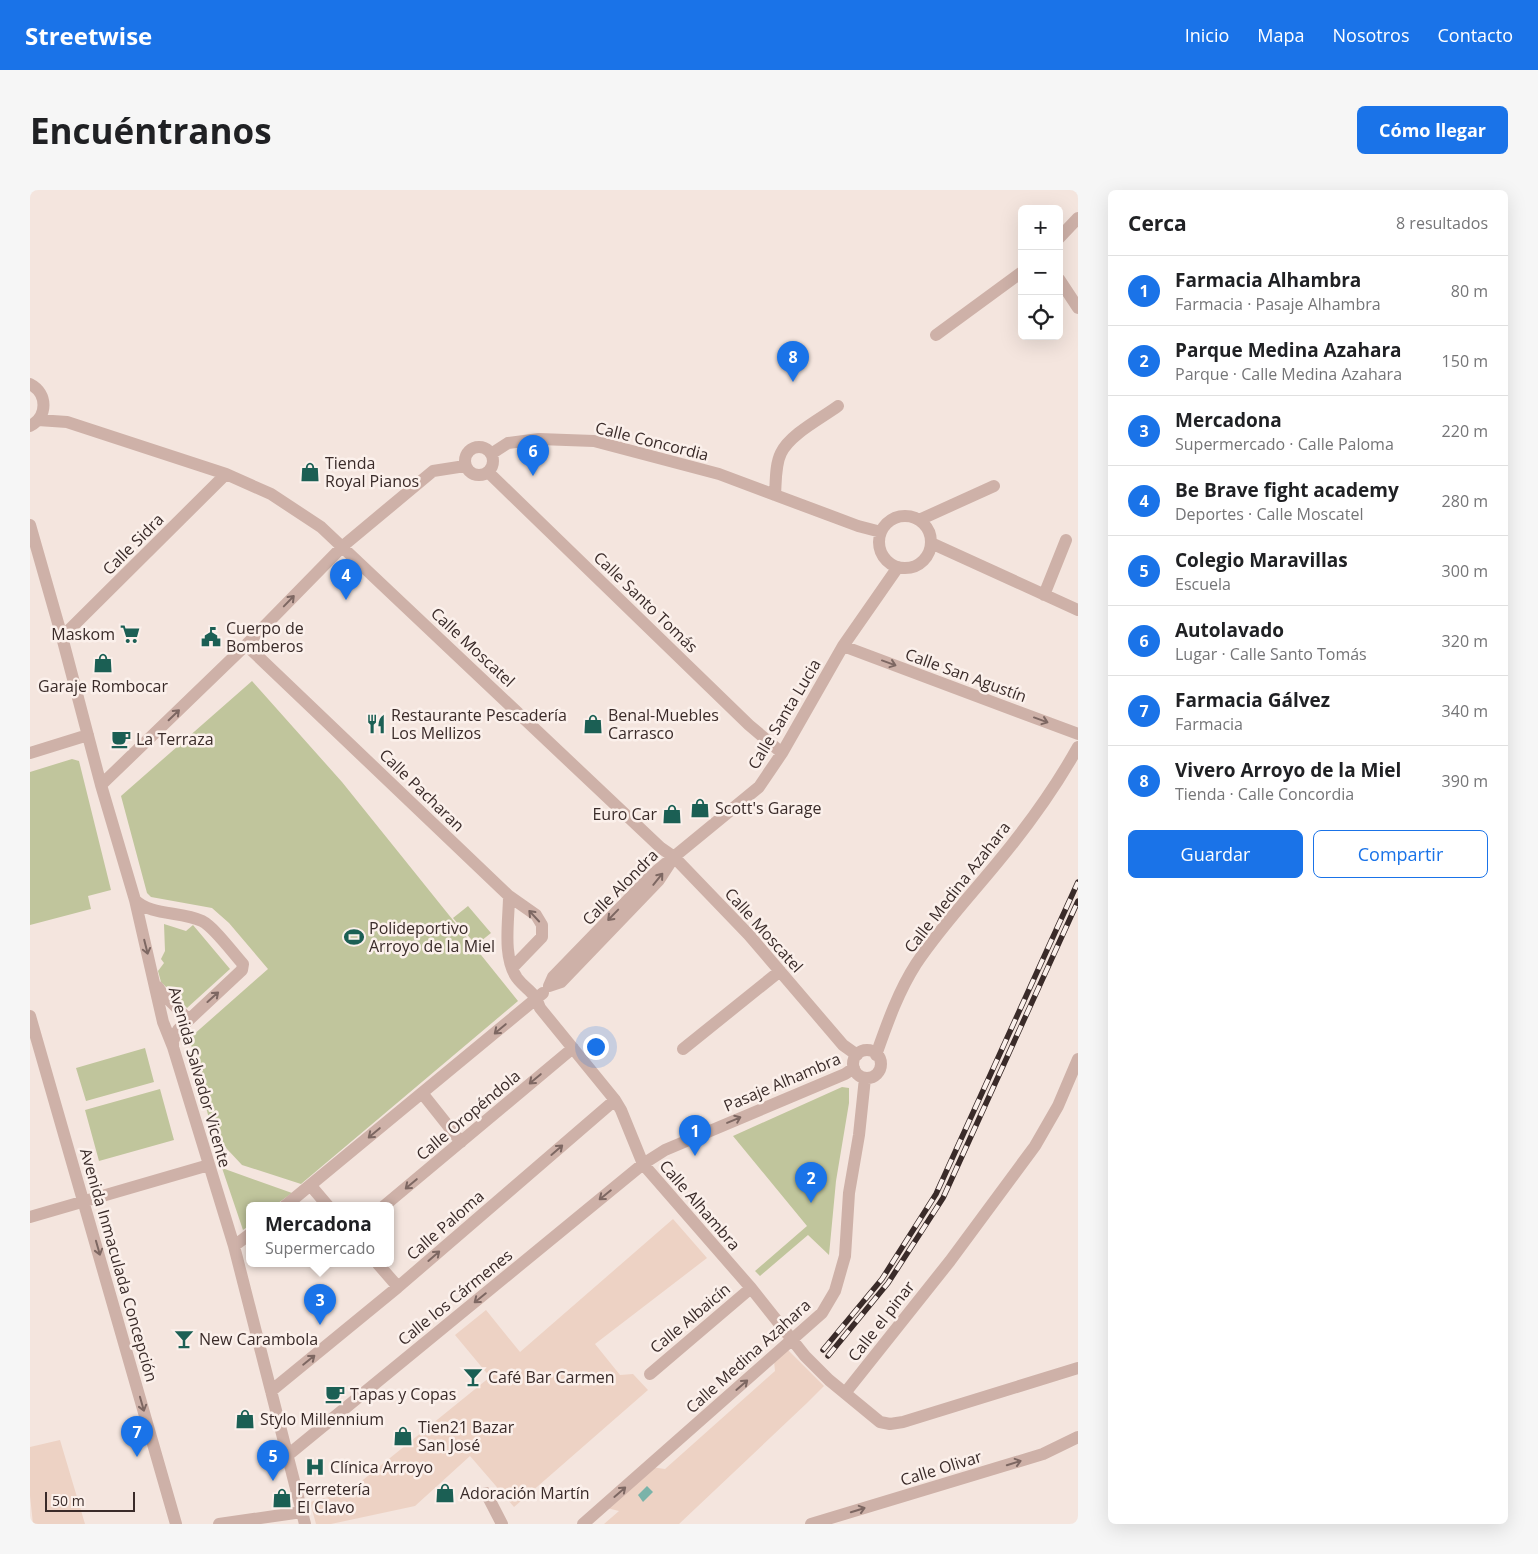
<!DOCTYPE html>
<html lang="es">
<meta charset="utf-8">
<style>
:root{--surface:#fff;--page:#f6f6f6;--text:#202124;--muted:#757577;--line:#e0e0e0;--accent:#1a73e8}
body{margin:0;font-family:"Open Sans",sans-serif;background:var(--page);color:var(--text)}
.controls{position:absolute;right:15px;top:15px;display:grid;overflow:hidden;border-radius:8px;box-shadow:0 5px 20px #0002}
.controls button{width:45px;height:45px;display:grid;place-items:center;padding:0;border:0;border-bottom:1px solid var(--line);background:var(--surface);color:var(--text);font:25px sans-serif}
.scale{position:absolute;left:15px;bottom:12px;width:90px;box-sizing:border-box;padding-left:5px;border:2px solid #3a2b29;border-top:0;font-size:14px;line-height:18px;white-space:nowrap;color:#3a2b29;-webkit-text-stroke:4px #fbf0eb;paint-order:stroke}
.you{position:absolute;left:565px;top:856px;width:18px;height:18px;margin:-12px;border:4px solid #fff;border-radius:50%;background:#1a73e8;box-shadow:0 0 0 8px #1a73e833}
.badge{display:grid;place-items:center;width:32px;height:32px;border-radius:50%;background:var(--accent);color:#fff;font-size:16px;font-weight:700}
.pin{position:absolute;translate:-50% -41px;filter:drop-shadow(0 1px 2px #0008)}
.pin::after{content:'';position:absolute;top:26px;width:18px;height:15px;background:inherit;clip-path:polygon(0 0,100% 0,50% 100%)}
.popup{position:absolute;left:216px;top:1012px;width:148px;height:65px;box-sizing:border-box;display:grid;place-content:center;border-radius:8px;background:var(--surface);filter:drop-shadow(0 1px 4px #0005);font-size:16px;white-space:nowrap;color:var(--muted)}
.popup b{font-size:19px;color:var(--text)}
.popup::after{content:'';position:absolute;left:50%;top:100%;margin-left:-10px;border:10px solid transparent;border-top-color:var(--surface)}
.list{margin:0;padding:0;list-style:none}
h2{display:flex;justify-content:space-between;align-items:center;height:65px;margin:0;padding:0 20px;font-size:21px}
h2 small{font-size:16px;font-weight:400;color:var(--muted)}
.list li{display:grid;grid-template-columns:32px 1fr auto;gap:15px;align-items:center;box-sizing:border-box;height:70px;padding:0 20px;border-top:1px solid var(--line)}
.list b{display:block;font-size:19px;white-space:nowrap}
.list p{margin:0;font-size:16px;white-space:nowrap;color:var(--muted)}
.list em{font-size:16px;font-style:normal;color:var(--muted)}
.actions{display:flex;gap:10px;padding:15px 20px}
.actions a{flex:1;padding:11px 0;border:1px solid var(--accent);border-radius:8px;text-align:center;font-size:18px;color:var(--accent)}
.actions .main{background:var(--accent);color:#fff}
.icon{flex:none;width:28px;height:28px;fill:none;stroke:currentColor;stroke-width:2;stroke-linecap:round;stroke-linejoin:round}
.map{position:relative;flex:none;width:1048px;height:1334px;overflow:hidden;border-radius:8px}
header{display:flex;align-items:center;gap:30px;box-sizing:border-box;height:70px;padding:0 25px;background:var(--accent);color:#fff}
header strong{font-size:24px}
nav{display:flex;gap:28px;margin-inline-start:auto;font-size:18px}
.intro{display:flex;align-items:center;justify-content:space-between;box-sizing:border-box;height:120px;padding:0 30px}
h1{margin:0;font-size:35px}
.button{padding:12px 22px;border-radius:8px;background:var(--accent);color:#fff;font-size:18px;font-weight:700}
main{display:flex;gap:30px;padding:0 30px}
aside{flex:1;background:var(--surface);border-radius:8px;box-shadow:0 5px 20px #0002}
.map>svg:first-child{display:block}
.green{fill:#c0c59c}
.plaza{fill:#edd2c4}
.water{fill:#7ab3a9}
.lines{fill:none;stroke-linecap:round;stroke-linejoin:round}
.minor{stroke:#ceb1a8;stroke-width:12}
.rail-casing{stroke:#3a2b29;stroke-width:5.5}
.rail{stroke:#fbf0eb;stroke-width:4;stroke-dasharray:11;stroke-linecap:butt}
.oneway{stroke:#7d6762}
.labels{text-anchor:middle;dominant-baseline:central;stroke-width:5;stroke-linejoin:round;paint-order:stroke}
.street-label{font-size:16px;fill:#3a2b29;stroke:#fbf0eb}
.poi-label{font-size:16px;fill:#3a2b29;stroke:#fbf0eb;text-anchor:start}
</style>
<header>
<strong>Streetwise</strong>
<nav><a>Inicio</a><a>Mapa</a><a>Nosotros</a><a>Contacto</a></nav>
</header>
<div class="intro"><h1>Encuéntranos</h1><a class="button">Cómo llegar</a></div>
<main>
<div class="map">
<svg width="1048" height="1334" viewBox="0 0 1048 1334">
<rect width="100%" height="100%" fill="#f4e5de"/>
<path class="green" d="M222,491L312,592L488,811L271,994L212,975L197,959L181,936L164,872L161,853L162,846L238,779L199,733L182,718L121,707L117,703L91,606Z
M42,569L49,571L81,700L58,706L61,719L0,735V582Z
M438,716L461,743L446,755L423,728Z
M134,734L156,741L163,735L200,779L157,818L131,792L128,781L134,773L131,769L135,761Z
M115,858L124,892L56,911L46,878Z
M812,897L819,898V913L806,991L799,1065L778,1045L730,1086L725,1081L777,1036L703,946Z
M130,899L144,950L69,971L55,920Z
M192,978L262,1003L244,1016H220V1035L213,1040Z"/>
<path class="plaza" d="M643,1029L677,1068L565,1154L590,1185L603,1184L618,1200L484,1317L440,1266L385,1316L301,1334H286L280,1312L318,1302L460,1187L425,1145L456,1120L490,1162Z
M758,1160L794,1196L777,1213L649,1334H574L589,1321L577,1318L621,1277L635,1279L745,1181L744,1171Z
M30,1250L55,1334H3L0,1306V1257Z"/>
<path class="water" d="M617,1296L623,1302L613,1312L608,1305Z"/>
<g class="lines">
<path class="minor" d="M1029,48L1048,28
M1029,89L1048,118
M906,145L992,82
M0,194C18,203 18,227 0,236
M8,230L37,232L196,284L241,304L291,337L631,658L644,667L719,745L813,855L827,865
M435 271a14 14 0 1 1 28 0a14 14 0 1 1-28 0Z
M461,264L478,253L509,249L564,251L689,284L828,336L851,342
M458,282L719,535L752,563
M745,305C746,292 745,275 751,263C760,244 792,228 808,216
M849 352a26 26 0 1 1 52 0a26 26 0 1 1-52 0Z
M889,330L964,296
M0,335L32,447L71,595L105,710L133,832L143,857L204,1056L275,1334
M901,353L1048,420
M1014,405L1036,350
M32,447L196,284
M216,455L479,706
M813,456L1048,544
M0,563L58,545
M71,595L216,455L313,356L403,281L435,276
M644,667L629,690L531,792L519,796L523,787L623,684L729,597L752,563L813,456L868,377
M105,710C121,726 151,721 172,731C184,737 203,763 213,774L212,780L148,840L143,851V857
M483,777L512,747V735L506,725L479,706C479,730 472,767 487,788C496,800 505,801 510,818L585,910L591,920L613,974L721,1098L775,1166L799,1190L850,1232L860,1234L873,1232L1048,1178
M128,797L132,803L158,829
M0,826L146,1334
M653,859L750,781
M823 874a14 14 0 1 1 28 0a14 14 0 1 1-28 0Z
M846,865C857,834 868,802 886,774C910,738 940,706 967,673C997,637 1025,598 1048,557
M392,903L431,952
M281,996L298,1016
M255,1016L513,803
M354,1016L543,858
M0,1027L179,975
M204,1056L220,1044
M348,1074L368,1097
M620,1184L721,1098
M241,1201L368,1097L585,910
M815,1203L920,1071L1005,956L1028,916L1048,869
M258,1265L613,974L635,960L815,884L824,878
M456,1303L472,1334
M189,1334L272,1322
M553,1334L792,1123L805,1101L815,1066L819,1003L829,945L835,888
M781,1334L1013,1264L1048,1247"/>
<defs>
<path id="rail" d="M793,1160L852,1089L906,1004L1048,692
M798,1166L858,1093L913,1008L1048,711"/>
</defs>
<use href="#rail" class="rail-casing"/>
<use href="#rail" class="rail"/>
</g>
<defs><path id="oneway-shaft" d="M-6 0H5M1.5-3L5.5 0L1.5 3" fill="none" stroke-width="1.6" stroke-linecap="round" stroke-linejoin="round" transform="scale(1.25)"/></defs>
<g class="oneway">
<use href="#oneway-shaft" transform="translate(259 411) rotate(-46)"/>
<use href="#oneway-shaft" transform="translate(859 473) rotate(20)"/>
<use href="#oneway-shaft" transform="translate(144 525) rotate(-44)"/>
<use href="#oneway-shaft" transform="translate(1011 530) rotate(20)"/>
<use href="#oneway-shaft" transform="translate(628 689) rotate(-51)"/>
<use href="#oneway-shaft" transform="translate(583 725) rotate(134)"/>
<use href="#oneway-shaft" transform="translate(504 726) rotate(-133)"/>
<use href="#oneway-shaft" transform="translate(116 757) rotate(76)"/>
<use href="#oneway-shaft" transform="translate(183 807) rotate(-42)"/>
<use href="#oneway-shaft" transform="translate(470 839) rotate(140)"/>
<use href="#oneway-shaft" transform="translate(505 889) rotate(140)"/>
<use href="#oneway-shaft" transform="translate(704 930) rotate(-23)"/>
<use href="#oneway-shaft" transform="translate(344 943) rotate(140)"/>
<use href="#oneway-shaft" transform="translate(527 960) rotate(-41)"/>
<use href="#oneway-shaft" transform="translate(381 994) rotate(140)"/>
<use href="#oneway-shaft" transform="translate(575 1005) rotate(141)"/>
<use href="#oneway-shaft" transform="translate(68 1058) rotate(74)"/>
<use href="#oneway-shaft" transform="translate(404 1066) rotate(-41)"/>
<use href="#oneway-shaft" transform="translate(450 1108) rotate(141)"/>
<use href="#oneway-shaft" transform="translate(279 1170) rotate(-39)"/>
<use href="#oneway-shaft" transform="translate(712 1195) rotate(-41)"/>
<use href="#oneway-shaft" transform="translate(112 1214) rotate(74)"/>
<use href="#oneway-shaft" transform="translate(984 1273) rotate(-17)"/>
<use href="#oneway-shaft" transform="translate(590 1302) rotate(-41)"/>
<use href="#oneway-shaft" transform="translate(828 1320) rotate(-17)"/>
</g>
<defs>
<symbol id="shop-bare" viewBox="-9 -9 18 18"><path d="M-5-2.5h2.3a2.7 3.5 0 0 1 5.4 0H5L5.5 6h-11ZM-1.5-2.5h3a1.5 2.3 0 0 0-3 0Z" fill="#1b5f54" stroke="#fbf0eb" stroke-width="2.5" paint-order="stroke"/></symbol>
<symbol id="supermarket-bare" viewBox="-9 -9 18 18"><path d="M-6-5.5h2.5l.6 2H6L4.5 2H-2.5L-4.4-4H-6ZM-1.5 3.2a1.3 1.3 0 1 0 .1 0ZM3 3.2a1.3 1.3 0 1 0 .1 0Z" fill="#1b5f54" stroke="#fbf0eb" stroke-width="2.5" paint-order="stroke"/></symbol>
<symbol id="civic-bare" viewBox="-9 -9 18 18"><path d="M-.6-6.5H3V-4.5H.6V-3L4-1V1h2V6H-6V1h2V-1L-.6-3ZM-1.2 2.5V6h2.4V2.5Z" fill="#1b5f54" stroke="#fbf0eb" stroke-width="2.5" paint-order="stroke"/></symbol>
<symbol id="restaurant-bare" viewBox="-9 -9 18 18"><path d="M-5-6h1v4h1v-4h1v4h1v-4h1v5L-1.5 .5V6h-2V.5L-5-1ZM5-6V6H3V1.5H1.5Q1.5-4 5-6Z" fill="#1b5f54" stroke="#fbf0eb" stroke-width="2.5" paint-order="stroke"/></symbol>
<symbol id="cafe-bare" viewBox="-9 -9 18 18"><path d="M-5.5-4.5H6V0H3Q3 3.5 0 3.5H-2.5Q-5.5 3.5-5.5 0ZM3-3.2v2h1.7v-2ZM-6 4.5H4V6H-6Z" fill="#1b5f54" stroke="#fbf0eb" stroke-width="2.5" paint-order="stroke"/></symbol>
<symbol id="stadium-bare" viewBox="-9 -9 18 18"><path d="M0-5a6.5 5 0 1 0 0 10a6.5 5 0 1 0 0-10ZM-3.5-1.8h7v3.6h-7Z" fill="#1b5f54" stroke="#fbf0eb" stroke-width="2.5" paint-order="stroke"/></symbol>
<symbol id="bar-bare" viewBox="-9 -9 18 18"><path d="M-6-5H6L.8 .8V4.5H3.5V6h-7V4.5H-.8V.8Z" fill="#1b5f54" stroke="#fbf0eb" stroke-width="2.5" paint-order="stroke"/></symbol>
<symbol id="hospital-bare" viewBox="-9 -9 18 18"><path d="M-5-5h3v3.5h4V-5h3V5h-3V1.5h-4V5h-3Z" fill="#1b5f54" stroke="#fbf0eb" stroke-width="2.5" paint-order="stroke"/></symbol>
</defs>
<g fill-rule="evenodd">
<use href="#shop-bare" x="266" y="268" width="28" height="28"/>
<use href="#supermarket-bare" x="86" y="430" width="28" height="28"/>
<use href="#civic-bare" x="167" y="433" width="28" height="28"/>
<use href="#shop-bare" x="59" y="459" width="28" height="28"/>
<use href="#restaurant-bare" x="332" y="520" width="28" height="28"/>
<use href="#shop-bare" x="549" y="520" width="28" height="28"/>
<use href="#cafe-bare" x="77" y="535" width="28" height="28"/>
<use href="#shop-bare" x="656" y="604" width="28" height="28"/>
<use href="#shop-bare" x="628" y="610" width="28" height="28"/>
<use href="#stadium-bare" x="310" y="733" width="28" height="28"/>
<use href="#bar-bare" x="140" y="1135" width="28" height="28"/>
<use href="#bar-bare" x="429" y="1173" width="28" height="28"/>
<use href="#cafe-bare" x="291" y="1190" width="28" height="28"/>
<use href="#shop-bare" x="201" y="1215" width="28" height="28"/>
<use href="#shop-bare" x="359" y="1232" width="28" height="28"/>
<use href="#hospital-bare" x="271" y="1263" width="28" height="28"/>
<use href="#shop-bare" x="401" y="1289" width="28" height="28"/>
<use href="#shop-bare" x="238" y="1294" width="28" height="28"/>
</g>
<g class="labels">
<g class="street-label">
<text transform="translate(622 251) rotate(14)">Calle Concordia</text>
<text transform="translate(103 354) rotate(-45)">Calle Sidra</text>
<text transform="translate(616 412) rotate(44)">Calle Santo Tomás</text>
<text transform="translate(443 457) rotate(43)">Calle Moscatel</text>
<text transform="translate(936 485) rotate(20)">Calle San Agustín</text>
<text transform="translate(754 524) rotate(-59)">Calle Santa Lucia</text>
<text transform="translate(392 600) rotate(44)">Calle Pacharan</text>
<text transform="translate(590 697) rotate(-45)">Calle Alondra</text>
<text transform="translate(927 697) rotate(-52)">Calle Medina Azahara</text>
<text transform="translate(734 740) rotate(48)">Calle Moscatel</text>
<text transform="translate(170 887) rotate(74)">Avenida Salvador Vicente</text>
<text transform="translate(752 892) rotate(-23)">Pasaje Alhambra</text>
<text transform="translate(438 925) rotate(-40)">Calle Oropéndola</text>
<text transform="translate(670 1015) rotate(49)">Calle Alhambra</text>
<text transform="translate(415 1035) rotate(-41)">Calle Paloma</text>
<text transform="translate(89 1075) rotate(74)">Avenida Inmaculada Concepción</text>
<text transform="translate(425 1107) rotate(-39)">Calle los Cármenes</text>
<text transform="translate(660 1128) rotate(-40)">Calle Albaicín</text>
<text transform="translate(851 1131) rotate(-52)">Calle el pinar</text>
<text transform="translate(718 1166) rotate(-42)">Calle Medina Azahara</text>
<text transform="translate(911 1278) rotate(-17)">Calle Olivar</text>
</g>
<g class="poi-label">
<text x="295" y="273">Tienda<tspan x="295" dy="18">Royal Pianos</tspan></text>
<text x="196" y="438">Cuerpo de<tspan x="196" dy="18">Bomberos</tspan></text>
<text x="85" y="444" text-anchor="end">Maskom</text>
<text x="73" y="496" text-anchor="middle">Garaje Rombocar</text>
<text x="361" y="525">Restaurante Pescadería<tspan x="361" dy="18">Los Mellizos</tspan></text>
<text x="578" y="525">Benal-Muebles<tspan x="578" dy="18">Carrasco</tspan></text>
<text x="106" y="549">La Terraza</text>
<text x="685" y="618">Scott's Garage</text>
<text x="627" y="624" text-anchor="end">Euro Car</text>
<text x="339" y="738">Polideportivo<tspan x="339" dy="18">Arroyo de la Miel</tspan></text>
<text x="169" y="1149">New Carambola</text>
<text x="458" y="1187">Café Bar Carmen</text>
<text x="320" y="1204">Tapas y Copas</text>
<text x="230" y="1229">Stylo Millennium</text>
<text x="388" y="1237">Tien21 Bazar<tspan x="388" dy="18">San José</tspan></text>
<text x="300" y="1277">Clínica Arroyo</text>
<text x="267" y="1299">Ferretería<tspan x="267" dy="18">El Clavo</tspan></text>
<text x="430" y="1303">Adoración Martín</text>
</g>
</g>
</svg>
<div class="controls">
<button>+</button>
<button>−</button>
<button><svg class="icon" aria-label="locate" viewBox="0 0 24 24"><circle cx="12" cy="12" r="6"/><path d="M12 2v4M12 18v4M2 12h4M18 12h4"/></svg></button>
</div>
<div class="scale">50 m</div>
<div class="you"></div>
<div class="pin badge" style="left:665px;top:966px">1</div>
<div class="pin badge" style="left:781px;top:1013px">2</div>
<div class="pin badge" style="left:290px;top:1135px">3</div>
<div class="popup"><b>Mercadona</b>Supermercado</div>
<div class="pin badge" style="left:316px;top:410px">4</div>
<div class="pin badge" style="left:243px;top:1291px">5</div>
<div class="pin badge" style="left:503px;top:286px">6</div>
<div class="pin badge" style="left:107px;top:1267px">7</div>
<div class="pin badge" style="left:763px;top:192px">8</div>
</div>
<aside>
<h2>Cerca<small>8 resultados</small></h2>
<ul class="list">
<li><span class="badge">1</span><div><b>Farmacia Alhambra</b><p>Farmacia · Pasaje Alhambra</p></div><em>80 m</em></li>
<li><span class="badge">2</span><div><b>Parque Medina Azahara</b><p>Parque · Calle Medina Azahara</p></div><em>150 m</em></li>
<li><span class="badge">3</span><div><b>Mercadona</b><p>Supermercado · Calle Paloma</p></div><em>220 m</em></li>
<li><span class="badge">4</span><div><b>Be Brave fight academy</b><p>Deportes · Calle Moscatel</p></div><em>280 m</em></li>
<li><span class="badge">5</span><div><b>Colegio Maravillas</b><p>Escuela</p></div><em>300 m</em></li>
<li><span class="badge">6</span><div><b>Autolavado</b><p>Lugar · Calle Santo Tomás</p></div><em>320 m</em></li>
<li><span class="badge">7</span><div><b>Farmacia Gálvez</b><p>Farmacia</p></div><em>340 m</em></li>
<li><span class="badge">8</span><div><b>Vivero Arroyo de la Miel</b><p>Tienda · Calle Concordia</p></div><em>390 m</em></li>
</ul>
<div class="actions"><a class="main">Guardar</a><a>Compartir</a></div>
</aside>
</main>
